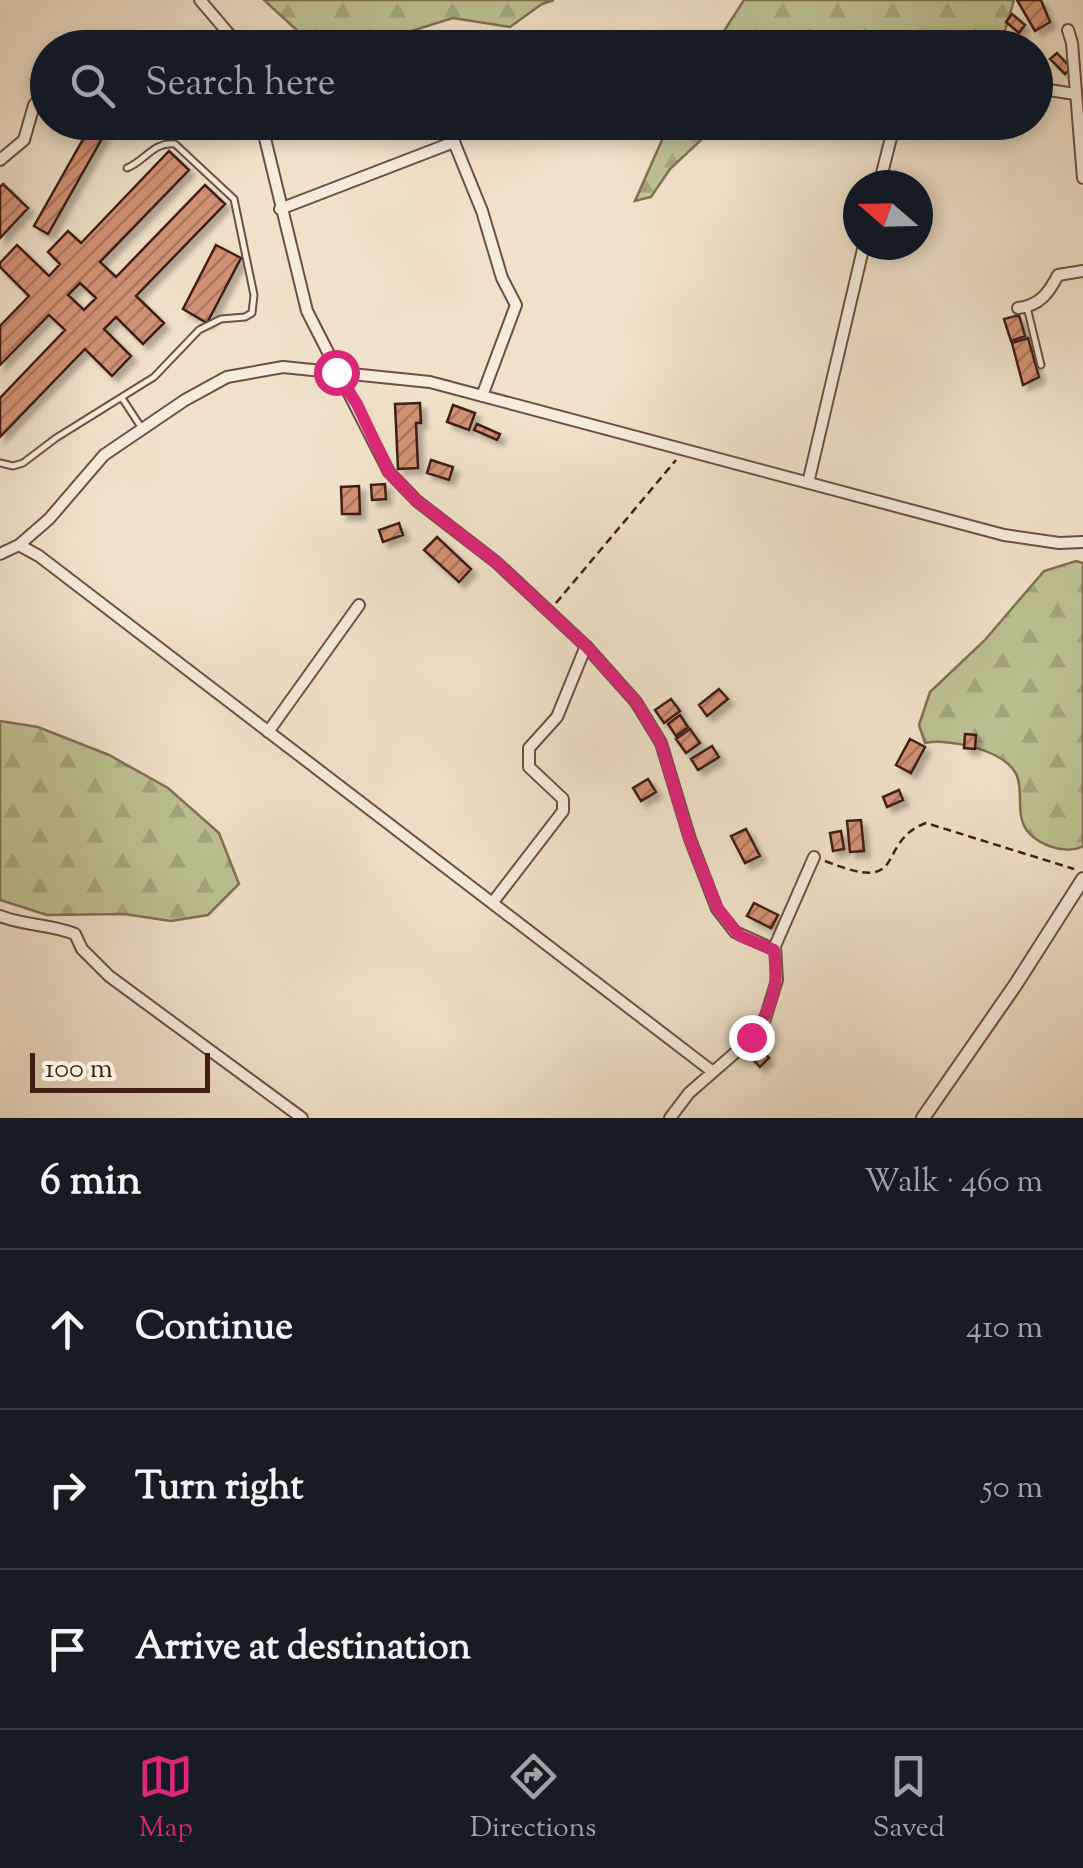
<!DOCTYPE html>
<meta charset="utf-8">
<style>
:root{--surface:#171b24;--page:#242831;--text:#f1f3f6;--muted:#9ea1a6;--line:#363941;--accent:#db2777}
body{margin:0;font-family:"Sorts Mill Goudy",serif;background:var(--page);color:var(--text)}
.compass{position:absolute;left:843px;top:170px;width:90px;height:90px;border-radius:50%;background:var(--surface);box-shadow:0 5px 15px #0003;rotate:290deg}
.scale{position:absolute;left:30px;bottom:25px;width:180px;box-sizing:border-box;padding-left:10px;border:5px solid #411f13;border-top:0;font-size:28px;line-height:35px;white-space:nowrap;color:#411f13;-webkit-text-stroke:8px #f5ecdd;paint-order:stroke}
.stop{position:absolute;width:30px;height:30px;margin:-22px;border:8px solid #db2777;border-radius:50%;background:#fff}
.stop.end{background:#db2777;border-color:#fff;box-shadow:0 2px 10px #0008}
.list{margin:0;padding:0;list-style:none}
h2{display:flex;justify-content:space-between;align-items:center;height:130px;margin:0;padding:0 40px;font-size:42px}
h2 small{font-size:32px;font-weight:400;color:var(--muted)}
.list li{display:grid;grid-template-columns:65px 1fr auto;gap:30px;align-items:center;box-sizing:border-box;height:160px;padding:0 40px;border-top:2px solid var(--line)}
.list b{display:block;font-size:38px;white-space:nowrap}
.list em{font-size:32px;font-style:normal;color:var(--muted)}
.icon{flex:none;width:55px;height:55px;fill:none;stroke:currentColor;stroke-width:2;stroke-linecap:round;stroke-linejoin:round}
.map{position:relative;flex:none;width:1083px;height:1118px;overflow:hidden}
.search{position:absolute;background:var(--surface);box-shadow:0 5px 15px #0003;left:30px;right:30px;top:30px;height:110px;display:flex;align-items:center;gap:25px;box-sizing:border-box;padding:0 35px;border-radius:55px;color:var(--muted);font-size:38px}
.sheet{height:610px;background:var(--surface)}
nav{display:flex;justify-content:space-around;align-items:center;box-sizing:border-box;height:140px;border-top:2px solid var(--line);background:var(--surface);font-size:28px;color:var(--muted)}
nav a{display:grid;justify-items:center;gap:5px}
nav .on{color:var(--accent)}
.map>svg:first-child{display:block}
.forest{fill:url(#forest-firs);stroke:#807054;stroke-width:2.5}
.building{fill:url(#building-hatch);stroke:#411f13;stroke-width:2.5;fill-rule:evenodd;filter:url(#shadow)}
.lines{fill:none;stroke-linecap:round;stroke-linejoin:round}
.service-casing{stroke:#6d5041;stroke-width:9}
.minor-casing{stroke:#6d5041;stroke-width:14}
.tertiary-casing{stroke:#6d5041;stroke-width:16}
.path{stroke:#411f13;stroke-width:2.5;stroke-dasharray:8 5;stroke-linecap:butt}
.service{stroke:#f5ecdd;stroke-width:5}
.minor{stroke:#f5ecdd;stroke-width:10}
.tertiary{stroke:#f5ecdd;stroke-width:12}
.route{stroke:#db2777;stroke-width:12}
</style>
<div class="map">
<svg width="1083" height="1118" viewBox="0 0 1083 1118">
<defs>
<pattern id="forest-firs" width="22" height="20" patternUnits="userSpaceOnUse" patternTransform="scale(2.5)"><rect width="22" height="20" fill="#bec294"/><path d="M5 1l3.5 6h-7zM16 11l3.5 6h-7z" fill="#a4a67f"/></pattern>
<pattern id="building-hatch" width="6" height="6" patternUnits="userSpaceOnUse" patternTransform="scale(2.5)"><rect width="6" height="6" fill="#d29275"/><path d="M-1 1l2-2M0 6l6-6M5 7l2-2" fill="none" stroke="#ac775f"/></pattern>
<filter id="shadow"><feDropShadow dx="5.5" dy="5.5" stdDeviation="2.5" flood-color="#0004"/></filter>
</defs>
<rect width="100%" height="100%" fill="#f0e2ca"/>
<filter id="stains"><feTurbulence type="fractalNoise" baseFrequency=".002" numOctaves="4"/><feColorMatrix values="0 0 0 0 .2 0 0 0 0 .09 0 0 0 0 .02 0 0 0 .5 -.17"/></filter>
<radialGradient id="worn" r=".72"><stop offset=".6" stop-color="#630" stop-opacity="0"/><stop offset="1" stop-color="#630" stop-opacity=".3"/></radialGradient>
<path class="forest" d="M264,0H554L542,4L510,27L453,18L376,42L302,35Z
M744,0H1014L1003,37L949,47L713,48Z
M670,122H831V123L826,131L782,134L719,123L670,169L651,197L635,201Z
M1076,561L1083,563V846C1064,856 1030,843 1023,823C1017,809 1023,792 1017,776C1006,750 950,738 925,743L919,725L930,692L984,641L1044,571Z
M0,721L38,727L109,755L168,788L219,833L239,884L208,915L171,921L124,914L47,915L0,900Z"/>
<path class="building" d="M1017,0H1041L1050,22L1035,31Z
M1012,14L1025,25L1019,33L1006,22Z
M1057,53L1071,68L1065,74L1050,59Z
M90,127L104,135L48,234L34,226Z
M169,151L189,170L100,262L116,277L205,185L225,204L136,296L164,323L143,344L116,317L104,329L131,356L112,376L85,349L0,437V398L65,330L49,315L0,365V326L29,296L0,267V263L17,245L49,276L60,264L48,252L68,231L81,243ZM80,283L96,298L84,310L68,295Z
M3,184L28,208L0,238V187Z
M216,245L241,258L207,323L183,309Z
M1019,315L1025,336L1011,341L1004,319Z
M1028,338L1039,377L1023,385L1012,343Z
M420,403L421,423H416L418,468L398,469L395,404Z
M453,405L475,413L469,430L447,422Z
M477,424L500,434L497,440L474,430Z
M431,460L453,467L449,480L427,473Z
M385,484L386,499L372,500L371,485Z
M359,486L360,514H342L341,487Z
M399,523L403,535L383,542L379,530Z
M437,537L471,569L459,582L424,550Z
M719,689L728,699L707,716L699,705Z
M671,699L680,711L664,723L655,710Z
M680,715L688,727L676,736L668,724Z
M690,729L700,743L686,753L676,739Z
M965,734L976,735L975,749L964,748Z
M910,739L925,747L911,773L896,765Z
M712,746L719,757L698,770L691,759Z
M648,779L656,792L641,801L633,788Z
M899,790L903,800L887,807L883,797Z
M861,820L864,851L850,852L847,821Z
M746,829L760,856L745,863L731,836Z
M841,831L844,849L833,851L830,833Z
M754,903L778,915L771,928L747,916Z
M758,1046L769,1058L760,1067L749,1055Z"/>
<g class="lines">
<defs>
<path id="service" d="M1027,307L1041,365
M122,398L141,427
M0,463L13,466L23,463L56,438L154,377L199,330L221,319L245,317L252,313L254,295L234,199L175,144C154,141 145,161 127,168"/>
<path id="minor" d="M200,0L241,48
M1068,30L1072,43L1083,178
M1036,88L1075,94
M261,122L307,311L389,472L417,501L496,562L586,646L636,702L661,743L690,839L717,909L735,932L775,950
M0,160L24,140L34,105L48,89
M879,185L895,122
M280,209L454,142L482,211L502,278L516,305L482,396
M1018,308C1039,306 1049,293 1058,275L1083,271
M808,483L864,245
M19,545L39,556L713,1072
M0,554L19,545L49,519L104,455L185,400L227,377L283,367L430,382L1004,535L1059,543L1083,542
M268,732L359,605
M493,902L563,811V799L529,767V748L557,717L586,646
M0,916C25,926 50,924 75,934L82,949L109,976L302,1118
M670,1118L689,1093L744,1045L765,1019L777,980L775,946L814,857"/>
<path id="tertiary" d="M923,1118L1016,984L1083,879"/>
</defs>
<use href="#service" class="service-casing"/>
<use href="#minor" class="minor-casing"/>
<use href="#tertiary" class="tertiary-casing"/>
<path class="path" d="M556,603L676,460
M825,861C912,896 873,843 926,823L1074,869"/>
<use href="#service" class="service"/>
<use href="#minor" class="minor"/>
<use href="#tertiary" class="tertiary"/>
</g>
<g class="lines">
<path class="route" d="M336,372L357,404L389,472L416,500L496,562L586,646L636,702L661,743L690,840L718,909L740,936L774,950C780,984 772,1010 751,1037"/>
</g>
<rect width="100%" height="100%" filter="url(#stains)"/>
<rect width="100%" height="100%" fill="url(#worn)"/>
</svg>
<svg class="compass" viewBox="-18 -18 36 36"><path d="M0-13l5 13h-10z" fill="#e53935"/><path d="M0 13l5-13h-10z" fill="#9ea1a6"/></svg>
<div class="scale">100 m</div>
<div class="stop" style="left:336px;top:372px"></div>
<div class="stop end" style="left:751px;top:1037px"></div>
<div class="search"><svg class="icon" aria-label="search" viewBox="0 0 24 24"><circle cx="10" cy="10" r="6"/><path d="M15 15l6 6"/></svg>Search here</div>
</div>
<section class="sheet">
<h2>6 min<small>Walk · 460 m</small></h2>
<ul class="list">
<li><svg class="icon" aria-label="ahead" viewBox="0 0 24 24"><path d="M12 20V5M6 11l6-6 6 6"/></svg><div><b>Continue</b></div><em>410 m</em></li>
<li><svg class="icon" aria-label="right" viewBox="0 0 24 24"><path d="M7 20v-9h11M14 6l5 5-5 5"/></svg><div><b>Turn right</b></div><em>50 m</em></li>
<li><svg class="icon" aria-label="arrive" viewBox="0 0 24 24"><path d="M6 21V4h12l-3 4 3 4H6"/></svg><div><b>Arrive at destination</b></div></li>
</ul>
</section>
<nav>
<a class="on"><svg class="icon" aria-label="map" viewBox="0 0 24 24"><path d="M3 6l6-2 6 2 6-2v14l-6 2-6-2-6 2zM9 4v14M15 6v14"/></svg>Map</a>
<a><svg class="icon" aria-label="directions" viewBox="0 0 24 24"><path d="M12 3l9 9-9 9-9-9zM9 14v-3h6M13 9l2 2-2 2"/></svg>Directions</a>
<a><svg class="icon" aria-label="saved" viewBox="0 0 24 24"><path d="M7 4h10v16l-5-4-5 4z"/></svg>Saved</a>
</nav>
